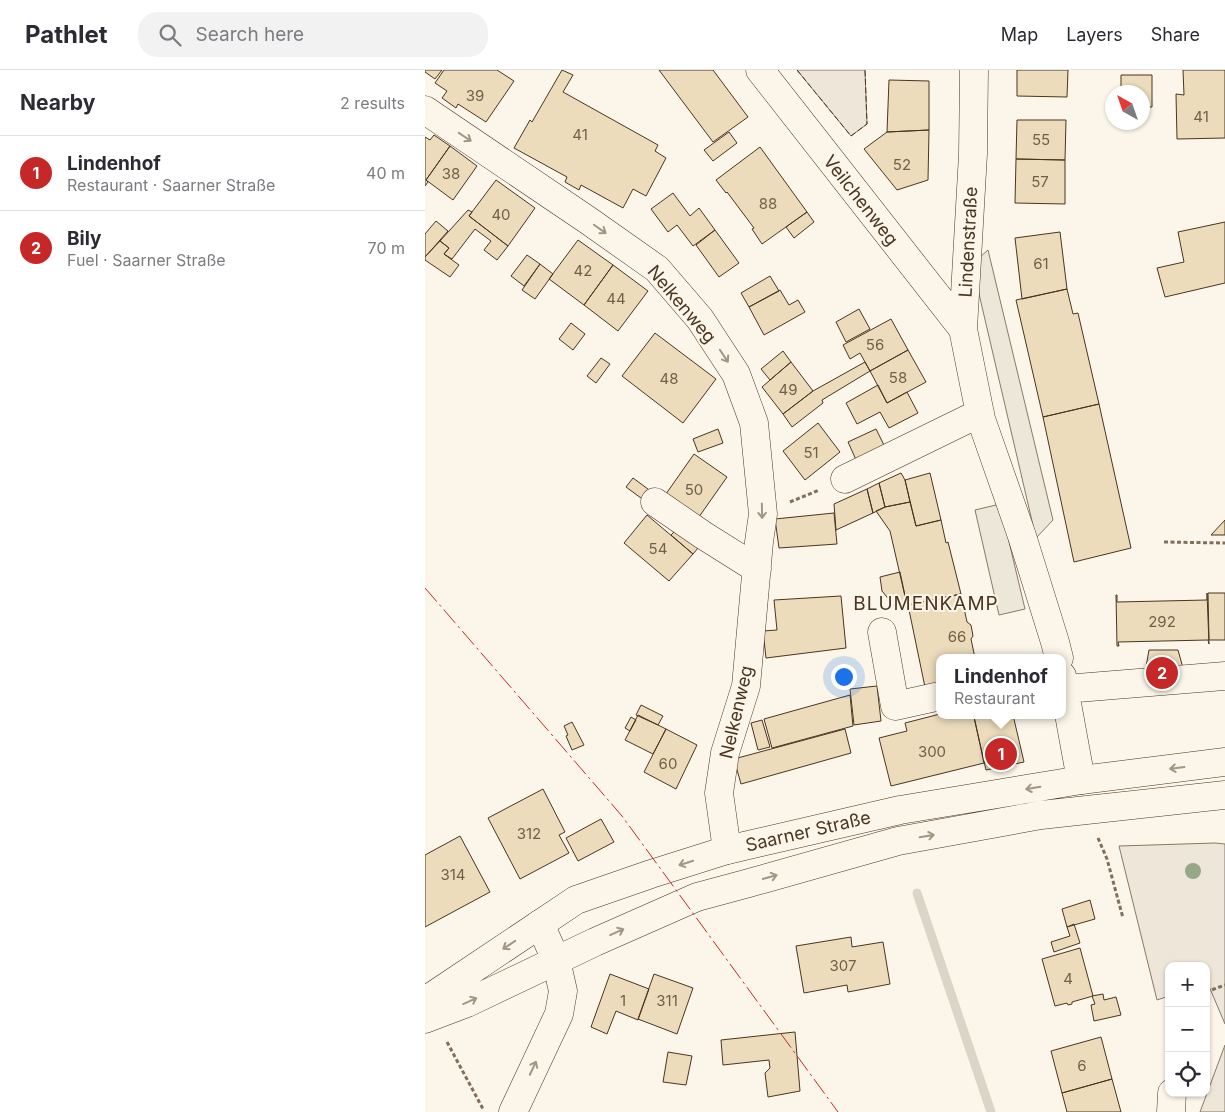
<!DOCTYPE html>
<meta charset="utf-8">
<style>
:root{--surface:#fff;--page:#f2f2f3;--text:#2b2b33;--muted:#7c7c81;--line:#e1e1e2;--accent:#c62828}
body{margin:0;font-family:Inter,sans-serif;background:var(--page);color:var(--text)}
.controls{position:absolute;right:15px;bottom:15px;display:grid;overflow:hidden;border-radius:10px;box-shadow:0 1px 4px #0004}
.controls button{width:45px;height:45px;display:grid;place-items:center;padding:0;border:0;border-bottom:1px solid var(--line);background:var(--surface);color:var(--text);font:25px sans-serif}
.compass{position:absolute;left:680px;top:15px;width:45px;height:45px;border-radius:50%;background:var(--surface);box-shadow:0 1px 4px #0004;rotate:320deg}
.you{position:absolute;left:418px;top:606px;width:18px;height:18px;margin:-12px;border:4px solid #fff;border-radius:50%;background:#1a73e8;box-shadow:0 0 0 8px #1a73e833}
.badge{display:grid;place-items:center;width:32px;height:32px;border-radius:50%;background:var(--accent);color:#fff;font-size:16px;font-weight:700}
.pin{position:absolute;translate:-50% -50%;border:2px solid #fff;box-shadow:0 1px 5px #0006}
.popup{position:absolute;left:511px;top:584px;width:130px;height:65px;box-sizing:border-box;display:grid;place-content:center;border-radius:10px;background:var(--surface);filter:drop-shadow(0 1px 4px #0005);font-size:16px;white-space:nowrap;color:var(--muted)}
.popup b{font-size:19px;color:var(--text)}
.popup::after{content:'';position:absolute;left:50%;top:100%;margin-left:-10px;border:10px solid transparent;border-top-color:var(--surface)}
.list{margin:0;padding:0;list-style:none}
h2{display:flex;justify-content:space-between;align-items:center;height:65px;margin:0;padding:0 20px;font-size:21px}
h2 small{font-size:16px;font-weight:400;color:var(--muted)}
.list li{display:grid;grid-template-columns:32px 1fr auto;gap:15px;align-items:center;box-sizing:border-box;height:75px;padding:0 20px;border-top:1px solid var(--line)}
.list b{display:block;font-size:19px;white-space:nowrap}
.list p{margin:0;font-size:16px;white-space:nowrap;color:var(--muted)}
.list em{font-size:16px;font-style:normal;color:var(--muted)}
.icon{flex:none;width:28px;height:28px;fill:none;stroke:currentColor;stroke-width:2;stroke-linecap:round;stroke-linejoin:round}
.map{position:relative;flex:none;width:800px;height:1042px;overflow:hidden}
header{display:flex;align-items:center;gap:30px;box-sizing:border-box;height:70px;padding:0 25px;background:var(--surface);border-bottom:1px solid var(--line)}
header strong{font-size:24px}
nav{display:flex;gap:28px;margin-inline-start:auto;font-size:18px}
.search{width:350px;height:45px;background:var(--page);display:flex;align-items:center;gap:12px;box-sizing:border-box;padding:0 18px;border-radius:20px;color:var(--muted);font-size:19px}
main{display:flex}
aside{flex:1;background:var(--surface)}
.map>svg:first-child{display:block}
.green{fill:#ede6d9;stroke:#887966}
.parking{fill:#ede7d9;stroke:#887966}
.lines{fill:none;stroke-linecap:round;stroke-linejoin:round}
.stream{stroke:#dcd4c6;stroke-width:9}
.building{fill:#ecdcbc;stroke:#4a3520}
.minor-casing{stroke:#4a3520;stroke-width:29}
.major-casing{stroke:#4a3520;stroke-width:29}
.path{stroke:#7f6f5c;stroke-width:3;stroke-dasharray:4 2.5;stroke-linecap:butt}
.minor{stroke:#fbf6e9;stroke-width:28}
.major{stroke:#fbf6e9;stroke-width:28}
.fence{stroke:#4a3520;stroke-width:1;stroke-dasharray:6 2.5;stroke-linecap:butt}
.power{stroke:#c62828;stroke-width:1;stroke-dasharray:18 4 2.5 4;stroke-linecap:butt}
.tree{fill:#96a887}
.oneway{stroke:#a29684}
.labels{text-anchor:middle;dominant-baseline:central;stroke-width:4;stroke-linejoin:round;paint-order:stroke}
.number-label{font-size:15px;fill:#725f47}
.street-label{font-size:18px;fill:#4a3520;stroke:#fbf6e9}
.neighbourhood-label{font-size:19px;letter-spacing:1px;fill:#4a3520;stroke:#fbf6e9}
</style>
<header>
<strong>Pathlet</strong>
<div class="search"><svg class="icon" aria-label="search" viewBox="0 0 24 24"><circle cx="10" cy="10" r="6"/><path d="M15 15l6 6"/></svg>Search here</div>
<nav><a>Map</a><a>Layers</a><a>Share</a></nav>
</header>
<main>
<aside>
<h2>Nearby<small>2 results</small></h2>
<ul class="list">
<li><span class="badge">1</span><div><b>Lindenhof</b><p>Restaurant · Saarner Straße</p></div><em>40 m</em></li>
<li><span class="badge">2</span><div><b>Bily</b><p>Fuel · Saarner Straße</p></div><em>70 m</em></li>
</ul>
</aside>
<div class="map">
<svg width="800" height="1042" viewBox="0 0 800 1042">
<rect width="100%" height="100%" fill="#fbf6e9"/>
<path class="green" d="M372,0H440L442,54L426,66Z
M790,773L800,774V954L783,914L781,915V896H744V926L732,930L694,776Z
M800,975V1042H775Z"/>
<path class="parking" d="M563,180L628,450L611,468L547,194Z
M575,434L600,539L574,545L550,440Z"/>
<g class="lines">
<path class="stream" d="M492,823L566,1042"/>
</g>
<path class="building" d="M0,0H17L10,9L0,2Z
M19,0H72L89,11L61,52L33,34L31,38L17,28L22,21L10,13Z
M137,0L148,5L138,22L233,75L230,81L241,88L221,126L208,119L198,138L156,115L154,120L140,112L142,107L89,78L105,50L107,52Z
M234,0H288L323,47L288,72Z
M592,0H643L642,27L592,26Z
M758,0H800V68L752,69L751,24L759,25Z
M696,5H727V37H718V22H696Z
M464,10L504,11V60L462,62Z
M592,50H641L640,90L591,89Z
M504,60L503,110L472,120L439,79L462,62Z
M304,62L312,73L288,91L279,80Z
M9,65L25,76L1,110L3,112L0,116V67L5,70Z
M25,76L52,96L28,130L1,110Z
M335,77L382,142L337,174L327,159L329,158L302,122L301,123L291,110Z
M591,89L640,90V134L590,133Z
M71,110L110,138L83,176L44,146Z
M248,123L265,146L274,138L290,160L268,176L252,155L243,162L226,139Z
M43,140L47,142L44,146L83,176L72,190L59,180L66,171L50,159L27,189L19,184L24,178L15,171Z
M382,142L389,152L369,168L361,157Z
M11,151L23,161L0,187V164Z
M800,152V213L740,227L732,198L759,192L753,162Z
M290,160L314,193L294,207L271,175Z
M635,162L642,219L597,229L590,168Z
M153,170L188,195L159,235L124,209Z
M15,171L24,178L19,184L34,195L25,207L0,190V187Z
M102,185L115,194L99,216L86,206Z
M115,194L128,204L110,229L97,220Z
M188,195L223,221L193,261L159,235Z
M345,206L354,221L324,237L316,223Z
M642,219L648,244L653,243L674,334L618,347L591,230Z
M355,220L364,235L373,230L380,242L339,265L324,237Z
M434,239L445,259L421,272L411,252Z
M466,249L483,280L445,301L435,283L425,289L418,275Z
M146,253L160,264L148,280L134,269Z
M230,263L291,309L258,353L197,306Z
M483,280L501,312L462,333L445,301Z
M358,281L366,292L345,310L336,299Z
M176,288L185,294L171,313L162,306Z
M366,292L388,321L358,344L337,317Z
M440,292L445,301L397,330L398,333L367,357L358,344L388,321Z
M453,315L462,333L482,322L493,343L464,358L455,342L432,354L421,333Z
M674,334L706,478L649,492L618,347Z
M393,353L415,382L380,410L358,381Z
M293,359L298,373L273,382L268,369Z
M451,359L461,379L432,392L423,372Z
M269,384L302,407L269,454L236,431Z
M476,403L480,410L485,432L460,437L454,413Z
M505,403L516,450L491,456L480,410Z
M208,408L227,422L220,431L201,417Z
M454,413L460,437L448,443L442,419Z
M442,419L448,443L411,460L409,434Z
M485,432L491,456L516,450L521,473L523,472L536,524L482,535L465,461L451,441L460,437Z
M409,443L412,474L354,478L350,449Z
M222,445L268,484L244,511L199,473Z
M800,450V465H786Z
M251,460L273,478L268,484L246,465Z
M475,502L482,535L470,537L457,521L455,507Z
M782,523L784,574L783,570L693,572L694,576H692L691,525H692V532L782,530Z
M783,523H800V570H784Z
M536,524L542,552L546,555L548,566L546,569L550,588H515V620L501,622L483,535Z
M416,526L421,578L341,588L338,561L352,560L349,530Z
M724,580H753L758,598L727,622L721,597Z
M452,616L456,651L429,655L425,619Z
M425,625L428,656L347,678L339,649Z
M216,635L238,646L233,655L211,645Z
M515,644V645H550L549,647L559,693L466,716L454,668L482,661L480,653Z
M213,645L241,659L228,684L200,670Z
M556,645H588L599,692L561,700L549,647Z
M206,647L211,650L205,661L200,658Z
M337,650L345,677L333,680L326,653Z
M147,652L159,675L147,680L141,666L143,665L139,656Z
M241,659L272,675L251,719L219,702Z
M420,659L426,683L316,714L309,689Z
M118,719L140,762L134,765L144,783L95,809L63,748Z
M176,749L189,772L153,791L141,768Z
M35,766L65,822L0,857V785Z
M665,830L670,849L642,857L637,839Z
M649,854L655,873L629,882L626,872L645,866L642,857Z
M426,867L427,877L458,872L465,914L423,922L422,915L379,923L371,876Z
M655,878L668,926L647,932V934L643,935L642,933L630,936L617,889Z
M185,904L224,919L213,950L191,941L182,964L166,957Z
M229,904L268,918L252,964L213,949Z
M678,924L679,930L691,927L696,945L669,951L666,935L670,934L667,926Z
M370,962L375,1021L343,1027L340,1003L345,998L344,990L298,995L296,970Z
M676,967L687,1009L637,1023L626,981Z
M243,982L267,986L261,1015L238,1012Z
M687,1009L696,1042H642L637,1023Z"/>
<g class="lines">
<defs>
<path id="minor" d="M335,0L538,259
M549,0L548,84L538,259L556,349L597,466L630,572L634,588
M0,40L164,151L232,199L275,249L311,304L329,353L338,444L334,472L321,616L300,683L294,723L302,780
M420,409L555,343
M230,432L278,465L332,499
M457,562L470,636L515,626
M637,606L656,710
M640,619L800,606
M88,1042L134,944L138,921L131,890L115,854
M746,1042L747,1023"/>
<path id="major" d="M0,931L151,830L226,804L302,780L475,740L656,710L800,692
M0,949L42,933L170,872L272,827L324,813L473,771L616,745L800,725"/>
</defs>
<use href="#minor" class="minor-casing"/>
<use href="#major" class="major-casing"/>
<path class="path" d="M365,432L394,420
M739,472L800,473
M673,768L682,789L698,848
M781,922L800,915
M22,972L58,1039"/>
<use href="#minor" class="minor"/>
<use href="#major" class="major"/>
<path class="fence" d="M372,0L426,66L442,54L440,0"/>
<path class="power" d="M0,518L197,746L413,1042"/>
</g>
<circle class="tree" cx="768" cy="801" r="8"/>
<defs><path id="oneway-shaft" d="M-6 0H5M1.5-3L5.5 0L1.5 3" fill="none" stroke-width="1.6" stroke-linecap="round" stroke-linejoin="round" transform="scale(1.25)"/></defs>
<g class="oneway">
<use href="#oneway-shaft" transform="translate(40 67) rotate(34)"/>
<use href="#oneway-shaft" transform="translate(175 159) rotate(35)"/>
<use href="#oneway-shaft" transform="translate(299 286) rotate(56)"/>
<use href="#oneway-shaft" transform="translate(337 441) rotate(89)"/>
<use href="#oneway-shaft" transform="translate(752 698) rotate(173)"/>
<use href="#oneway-shaft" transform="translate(608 718) rotate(171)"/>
<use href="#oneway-shaft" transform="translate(502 766) rotate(-10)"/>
<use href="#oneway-shaft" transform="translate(261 793) rotate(162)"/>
<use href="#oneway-shaft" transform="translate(345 807) rotate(-16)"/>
<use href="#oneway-shaft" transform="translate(192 862) rotate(-24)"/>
<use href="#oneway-shaft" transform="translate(84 875) rotate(146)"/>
<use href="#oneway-shaft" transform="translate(45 931) rotate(-24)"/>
<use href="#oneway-shaft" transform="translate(108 998) rotate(-65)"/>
</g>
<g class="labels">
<g class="number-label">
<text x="50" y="25">39</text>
<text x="776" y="46">41</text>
<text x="155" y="64">41</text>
<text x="616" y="69">55</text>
<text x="477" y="94">52</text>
<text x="26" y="103">38</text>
<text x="615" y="111">57</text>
<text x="343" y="133">88</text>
<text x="76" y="144">40</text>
<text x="616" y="193">61</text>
<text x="158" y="200">42</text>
<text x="191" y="228">44</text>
<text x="450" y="274">56</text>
<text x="473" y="307">58</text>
<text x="244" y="308">48</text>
<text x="363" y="319">49</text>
<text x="386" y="382">51</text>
<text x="269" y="419">50</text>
<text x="233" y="478">54</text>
<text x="737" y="551">292</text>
<text x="532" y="566">66</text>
<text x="507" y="681">300</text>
<text x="243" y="693">60</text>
<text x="104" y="763">312</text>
<text x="28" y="804">314</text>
<text x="418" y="895">307</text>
<text x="643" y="908">4</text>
<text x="198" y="930">1</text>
<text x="242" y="930">311</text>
<text x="657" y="995">6</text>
</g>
<g class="street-label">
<text transform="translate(436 130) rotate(52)">Veilchenweg</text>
<text transform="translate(543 172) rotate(-87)">Lindenstraße</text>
<text transform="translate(257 234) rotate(50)">Nelkenweg</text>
<text transform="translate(311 642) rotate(-77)">Nelkenweg</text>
<text transform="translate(383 761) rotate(-13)">Saarner Straße</text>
</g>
<g class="neighbourhood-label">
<text x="501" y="533">BLUMENKAMP</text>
</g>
</g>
</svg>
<div class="controls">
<button>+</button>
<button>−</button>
<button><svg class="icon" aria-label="locate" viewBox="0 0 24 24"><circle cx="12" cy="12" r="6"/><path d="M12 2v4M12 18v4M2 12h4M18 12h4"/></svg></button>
</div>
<svg class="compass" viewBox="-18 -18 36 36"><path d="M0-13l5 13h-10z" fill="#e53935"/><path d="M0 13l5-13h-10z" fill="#7c7c81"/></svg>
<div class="you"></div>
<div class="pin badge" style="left:576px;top:684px">1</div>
<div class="popup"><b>Lindenhof</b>Restaurant</div>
<div class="pin badge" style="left:737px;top:603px">2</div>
</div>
</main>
